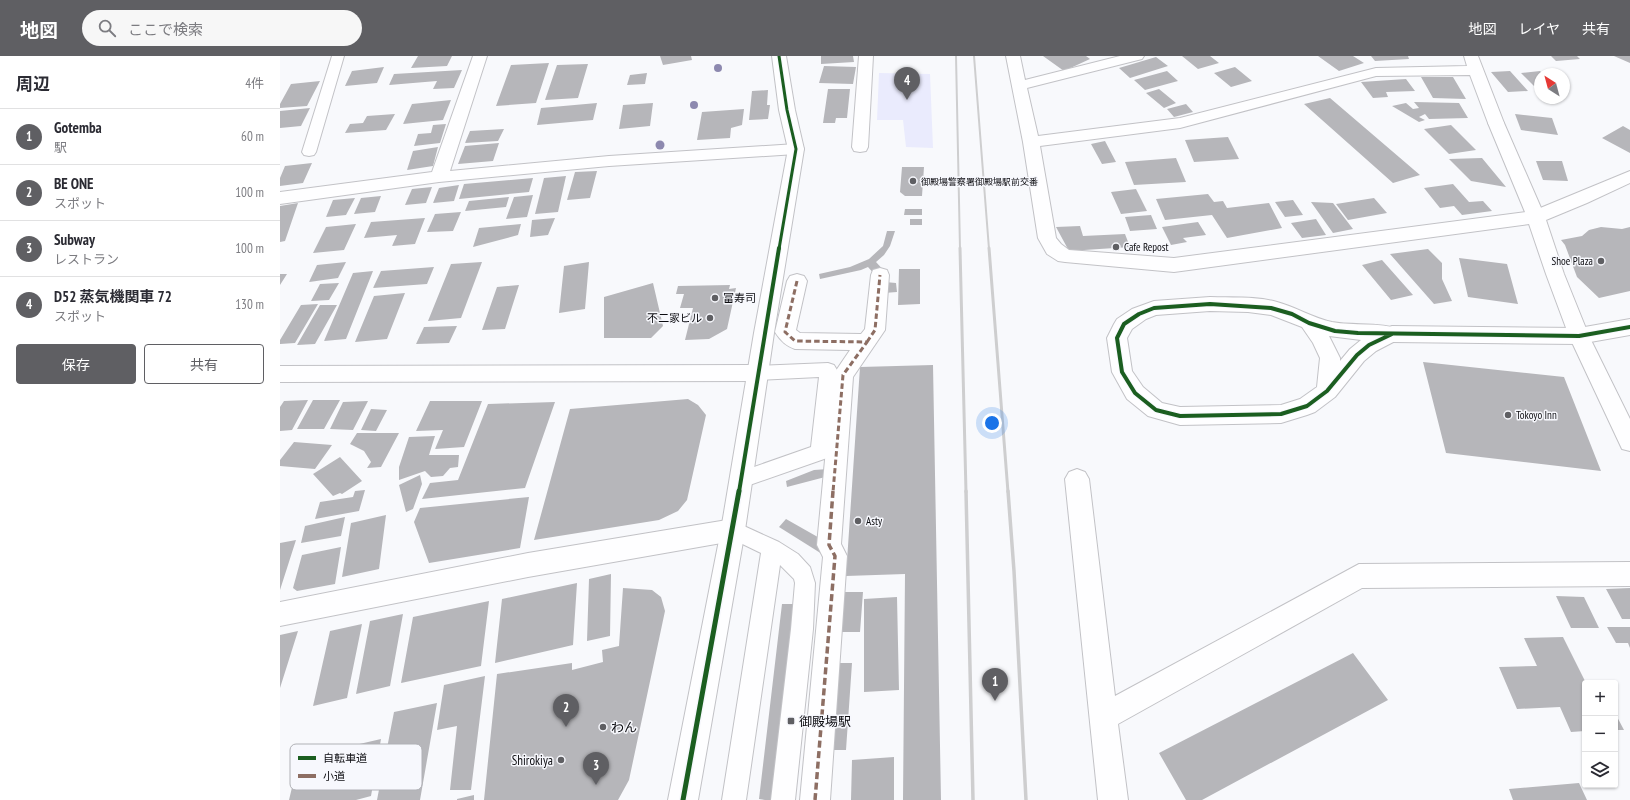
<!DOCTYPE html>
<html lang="ja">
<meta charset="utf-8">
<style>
:root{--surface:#fff;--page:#f7f7f7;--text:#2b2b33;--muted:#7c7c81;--line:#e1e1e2;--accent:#5f5f63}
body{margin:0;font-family:"PT Sans Narrow","Noto Sans JP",sans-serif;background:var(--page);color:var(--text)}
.controls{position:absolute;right:12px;bottom:12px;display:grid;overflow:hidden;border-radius:4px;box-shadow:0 1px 3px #0004}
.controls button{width:36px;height:36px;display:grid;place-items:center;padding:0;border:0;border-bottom:1px solid var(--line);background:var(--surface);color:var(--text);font:20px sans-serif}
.compass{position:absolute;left:1254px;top:12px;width:36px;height:36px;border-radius:50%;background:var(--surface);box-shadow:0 1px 3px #0004;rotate:324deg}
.you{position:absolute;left:712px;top:367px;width:14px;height:14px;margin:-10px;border:3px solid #fff;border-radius:50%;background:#1a73e8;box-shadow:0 0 0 6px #1a73e833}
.badge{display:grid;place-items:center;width:26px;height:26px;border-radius:50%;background:var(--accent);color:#fff;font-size:13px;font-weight:700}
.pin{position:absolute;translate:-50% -33px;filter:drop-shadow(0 1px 2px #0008)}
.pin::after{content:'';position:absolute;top:21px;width:14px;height:12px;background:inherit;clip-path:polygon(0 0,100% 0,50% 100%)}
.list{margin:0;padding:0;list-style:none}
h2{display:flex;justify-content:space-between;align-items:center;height:52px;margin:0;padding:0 16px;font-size:17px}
h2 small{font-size:13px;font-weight:400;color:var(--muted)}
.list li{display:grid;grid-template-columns:26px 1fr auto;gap:12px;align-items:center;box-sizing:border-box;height:56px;padding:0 16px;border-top:1px solid var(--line)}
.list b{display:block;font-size:15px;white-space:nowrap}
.list p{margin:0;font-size:13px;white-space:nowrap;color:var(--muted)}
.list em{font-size:13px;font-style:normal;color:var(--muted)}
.actions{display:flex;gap:8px;padding:12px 16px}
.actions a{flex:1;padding:9px 0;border:1px solid var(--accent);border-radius:4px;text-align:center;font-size:14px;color:var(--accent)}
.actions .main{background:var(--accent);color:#fff}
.icon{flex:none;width:22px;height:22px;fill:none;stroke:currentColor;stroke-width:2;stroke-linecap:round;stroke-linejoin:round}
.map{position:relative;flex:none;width:1350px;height:744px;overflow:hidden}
header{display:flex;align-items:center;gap:24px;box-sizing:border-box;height:56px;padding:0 20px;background:var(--accent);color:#fff}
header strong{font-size:19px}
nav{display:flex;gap:22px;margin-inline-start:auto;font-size:14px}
.search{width:280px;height:36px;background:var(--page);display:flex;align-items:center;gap:10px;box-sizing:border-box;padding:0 14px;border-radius:22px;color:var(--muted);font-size:15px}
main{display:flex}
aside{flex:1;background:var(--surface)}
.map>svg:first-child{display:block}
.green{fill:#eaebfd}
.building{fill:#b6b6ba}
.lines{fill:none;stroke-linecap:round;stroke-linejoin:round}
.service-casing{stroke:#c2c2c6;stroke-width:2}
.pedestrian-casing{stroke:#c2c2c6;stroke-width:2}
.minor-casing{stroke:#c2c2c6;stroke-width:2}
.tertiary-casing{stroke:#c2c2c6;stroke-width:2}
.service{fill:#fefeff;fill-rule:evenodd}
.pedestrian{fill:#fefeff;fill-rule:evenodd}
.minor{fill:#fefeff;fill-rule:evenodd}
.tertiary{fill:#fefeff;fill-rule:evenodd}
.rail-far2{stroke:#cececf;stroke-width:2}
.rail-far1{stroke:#cececf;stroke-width:3}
.rail{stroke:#cececf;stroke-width:3.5}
.quiet-far1{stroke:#8d6e63;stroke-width:3;stroke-dasharray:5.5 3;stroke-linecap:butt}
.quiet{stroke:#8d6e63;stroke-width:3.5;stroke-dasharray:7 3.5;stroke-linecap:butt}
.cycleway-far2-casing{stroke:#f7f8fd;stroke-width:5}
.cycleway-far1-casing{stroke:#f7f8fd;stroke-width:6}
.cycleway-casing{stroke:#f7f8fd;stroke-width:8}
.cycleway-far2{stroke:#1b5e20;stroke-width:3}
.cycleway-far1{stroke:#1b5e20;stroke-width:4}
.cycleway{stroke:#1b5e20;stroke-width:5}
.tree{fill:#8d89af}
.poi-dot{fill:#5f5f63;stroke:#f7f8fd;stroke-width:1.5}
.labels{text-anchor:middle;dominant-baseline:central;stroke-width:3;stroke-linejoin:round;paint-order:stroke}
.far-poi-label{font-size:9px;fill:#0c0c10;stroke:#f7f8fd;text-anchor:start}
.poi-label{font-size:11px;fill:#0c0c10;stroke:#f7f8fd;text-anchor:start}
.near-poi-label{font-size:13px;fill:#0c0c10;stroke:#f7f8fd;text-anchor:start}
.key{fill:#f7f8fd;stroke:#b0b1b6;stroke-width:1}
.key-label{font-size:11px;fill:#0c0c10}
</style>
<header>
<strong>地図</strong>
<div class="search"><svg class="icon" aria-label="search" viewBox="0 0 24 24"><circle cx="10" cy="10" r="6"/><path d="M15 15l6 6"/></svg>ここで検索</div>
<nav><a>地図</a><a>レイヤ</a><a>共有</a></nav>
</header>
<main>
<aside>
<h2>周辺<small>4件</small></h2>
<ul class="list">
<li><span class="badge">1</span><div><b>Gotemba</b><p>駅</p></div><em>60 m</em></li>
<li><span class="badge">2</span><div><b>BE ONE</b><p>スポット</p></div><em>100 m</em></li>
<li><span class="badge">3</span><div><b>Subway</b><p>レストラン</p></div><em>100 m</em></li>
<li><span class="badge">4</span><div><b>D52 蒸気機関車 72</b><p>スポット</p></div><em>130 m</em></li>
</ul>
<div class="actions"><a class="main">保存</a><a>共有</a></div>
</aside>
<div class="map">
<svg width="1350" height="744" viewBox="0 0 1350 744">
<rect width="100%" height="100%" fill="#f8f9fc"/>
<path class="green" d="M599,17L650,18L653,92L626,91L623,64H597Z"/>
<path class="building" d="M138,0H172L167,10L131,12Z
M380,0H411L412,4L383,9Z
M541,0H573L574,6L541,8Z
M763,0H806L810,3L784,15Z
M902,0H930L939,7L918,13Z
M1038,0H1073L1084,7L1059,15Z
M1091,0H1128L1129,3L1095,5Z
M1271,0H1297L1300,3L1276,5Z
M1334,0H1350V7Z
M876,1L888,10L850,22L839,12Z
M269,7L256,47L216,50L231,9Z
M308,8L298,42L265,44L277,9Z
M544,10L576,11L573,28L539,27Z
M104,11L97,27L65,30L72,15Z
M955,11L972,25L951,31L934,17Z
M182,14L174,32L153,33L157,25L109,29L114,18Z
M887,15L898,25L865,34L854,24Z
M1230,15L1248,35L1228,36L1211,16Z
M1260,15L1263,18H1260V36L1241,17Z
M367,17L365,28L347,29L350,19Z
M1141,21H1173L1186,43L1153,42Z
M1126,23L1135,35L1106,36L1108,41L1093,42L1081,26Z
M40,25L27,50L0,52V48L11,28Z
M548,33H570L567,62H556L555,67H543Z
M879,33L896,47L884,52L866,37Z
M488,34L487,49H490L488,63L469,64L472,35Z
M1050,42L1140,119L1113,127L1024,48Z
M171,44L163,64L123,68L132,48Z
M1134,46L1179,47L1188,62L1149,63L1145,58L1139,61L1145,64L1139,66L1112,50L1126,47L1133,53L1139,52Z
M317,47L313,64L257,69L261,52Z
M373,47L370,70L339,73L343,49Z
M906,48L913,56L894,61L887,53Z
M30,52L21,70L0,72V55Z
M464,53L462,69L451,72L450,82L417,84L422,56Z
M115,58L106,74L65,77L70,68L83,67L87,60Z
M1235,58L1272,62L1278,79L1241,74Z
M166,68L160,87L134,90L138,78L151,77L153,69Z
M1171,69L1196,94L1169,98L1144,73Z
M1343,70L1350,74V97L1322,82Z
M224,73L218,85L185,87L190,75Z
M948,81L959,103L914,106L905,84Z
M825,85L836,106L822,108L811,88Z
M219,87L213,105L178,108L185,90Z
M158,91L153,110L127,114L133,95Z
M896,102L906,126L854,129L845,106Z
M1202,102L1226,131L1191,125L1169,103Z
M1256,105H1282L1288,125L1263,124Z
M32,107L23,127L0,130V122L5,110Z
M622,111H644L642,140H625L620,136Z
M317,115L310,142L287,144L295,116Z
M286,120L278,156L255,158L264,122Z
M253,122L249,136L179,143L184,128Z
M1173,128L1189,146L1203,145L1212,155L1182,159L1174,150L1160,152L1144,132Z
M179,129L174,145L153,147L159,132Z
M152,131L146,147L125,149L132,133Z
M856,133L867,155L841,158L831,136Z
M928,138L934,146L943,145L947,152L989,147L1002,172L947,182L932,159L885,164L876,143Z
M253,139L247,161L226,163L234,141Z
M101,140L95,156L74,158L81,142Z
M229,141L226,151L185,155L189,145Z
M75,142L66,159L46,161L53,144Z
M1094,142L1107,157L1068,164L1056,148Z
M1013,144L1023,159L1005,161L995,146Z
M1031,146L1053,147L1073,173L1053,177Z
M18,147L5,185L0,186V150Z
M625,153H642V159H624Z
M181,156L173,175L147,176L155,158Z
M871,159L877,173L850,175L845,161Z
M145,162L135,188L112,190L117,179L84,182L91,166Z
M275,162L268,179L250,181L252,164Z
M630,163H642V169H630Z
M1036,163L1046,179L1022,182L1011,167Z
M918,166L926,179L903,182L907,186L891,189L882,171Z
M76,168L64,194L33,197L46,171Z
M241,168L238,179L193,191L199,172Z
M800,170L803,180L845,178L850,191L789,195L776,171Z
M1321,171L1342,173L1350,171V235L1319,242L1297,221L1285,189L1281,184L1302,180L1309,174Z
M607,175H615L610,190L604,199L596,206L607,218L605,226L616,227L617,236L604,237L600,273L570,318L556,486L561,496L540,744H529L550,503L499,471L506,463L543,484L549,420L507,431L506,425L534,414L548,413L559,318L592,271L596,220L588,211L581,214L540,223L539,218L570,211L589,203L603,190Z
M1148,193L1162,207V223L1172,245L1154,248L1110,198Z
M1179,202L1227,208L1238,248L1188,241Z
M1102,204L1133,239L1111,244L1082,209Z
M66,206L58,222L29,226L37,209Z
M202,206L181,262L148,265L171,208Z
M309,206L305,253L279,257L284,210Z
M154,211L147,228L93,232L101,215Z
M619,213H640V248L618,249Z
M93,215L66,283L44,285L73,217Z
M0,218H7L0,229Z
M59,227L49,244L31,245L40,228Z
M373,227L383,270L371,282H324V241Z
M239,229L225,273L202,274L217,231Z
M450,229L449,233L456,232L447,273L429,283L405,284L413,252H400L404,238H396L398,230Z
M125,237L107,283L75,286L94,240Z
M38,248L15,287L0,288V284L21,249Z
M40,249H57L35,288L17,289Z
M177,270L169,287L136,288L144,271Z
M1143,306L1284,321L1321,415L1166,397Z
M653,309L661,744H623L625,518L566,520L580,311Z
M408,343L418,349L426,359L407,444L398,455L379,464L254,484L290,353Z
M28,344L12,374L0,375V351L4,345Z
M33,344H60L44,373H17Z
M88,345L73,374L50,373L63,346Z
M150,345H202L184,391L155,393L163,374L136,375Z
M275,346L245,432L142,443L150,427L178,424L208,348Z
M91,353L107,354L96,375L81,374Z
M77,377H119L101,411L87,412L91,406L84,395L70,388Z
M155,380L149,399H179L178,411L170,412L163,420L151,421L145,415L119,424V411L129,381Z
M14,386L52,389L35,413L0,410V404Z
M60,401L82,425L62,438L60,437L53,440L33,418Z
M140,419L142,428L133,453L126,456L119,429Z
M85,434L79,455L35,463L40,446L73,441L75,435Z
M249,441L240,492L149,507L134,466L140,452Z
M106,459L99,513L62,521L71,467Z
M65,461L61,480L21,487L25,470Z
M16,484L0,534V487Z
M61,491L55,528L17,535L13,532L22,499Z
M331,518L330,580L307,585L309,523Z
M297,527L293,589L215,607L222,543Z
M343,532L372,534L381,541L385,555L349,724L338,744H204L217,618L292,607V614L323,606L322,594L339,590Z
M1350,532V563H1342L1326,533Z
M562,536H583L580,576H558Z
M1276,540L1304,541L1319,572H1291Z
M617,541L619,634L584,636V543Z
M209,545L201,610L121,627L133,561Z
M502,548H514L493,744H485L479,743Z
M123,558L110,630L76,638L90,565Z
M82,568L67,642L33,650L50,575Z
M1327,571H1350V592L1348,587H1336Z
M18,575L0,632V579Z
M1283,581L1306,627L1305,675L1291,676L1280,651L1237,653L1219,611L1257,610L1244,582Z
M1073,597L1108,644L922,744H906L879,697Z
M557,607H572L566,694H550Z
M205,620L191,734H170L177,670L157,674L164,629Z
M157,647L140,744H97L114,656Z
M1335,657L1344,674H1335Z
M101,683L91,740L76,744H9L19,702Z
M614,701V744H571L572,704Z
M1299,727L1307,744H1233L1229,733Z
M194,739V744H177V743Z"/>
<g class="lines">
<defs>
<path id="service" d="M52,0H64L36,96L34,99L29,100L24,99L22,96Z
M548,307L554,309L557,314L549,396L547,402L461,432L454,430L452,424L454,418L531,391L539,321L478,324L472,322L469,317L472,312L478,310Z
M453,465L499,486L518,498L530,511L535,527L533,573L515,744H491L511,573L515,527L514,523L500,509L466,744H442L481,497L446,480L443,474L446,468Z"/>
<path id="pedestrian" d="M600,212L607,214L609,219L605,274L573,321L561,488L567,500L550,744H520L543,501L537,489L553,319L570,294L515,293C506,290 500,284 495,276L507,225L510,220L517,218L524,220L527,225L516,274L520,277L581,278L585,273L591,219L593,214Z"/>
<path id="minor" d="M193,0H207L170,115L329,100L516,88L522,89L524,93L522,97L516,98L329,110L159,126L0,148V136L152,116Z
M579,0H593L588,91L586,95L580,96L574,95L572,91Z
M726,0H740L745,24L840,0H864L862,3L747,32L758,80L900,62L1096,12L1187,10L1184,0H1198L1224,67L1222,70L1216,72L1210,70L1208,67L1190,19L1096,20L900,72L760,90L776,182L781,188L789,194L894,202L1253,155L1350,115V127L1307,147L1266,164L1284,218L1309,280L1350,363V395L1342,393L1289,280L1266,218L1249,168L894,216L785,206L778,205L767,198L758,182L743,86Z
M930,241C952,242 976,240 997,246C1016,251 1033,262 1052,266C1074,270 1099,266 1119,273L1122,278L1119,283L1096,295L1084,305L1055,341L1035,356L1027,359L1001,367L900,369L868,360L847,343L832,316L827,282L834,268L837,263L852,253L874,245ZM930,255L968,256L991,259L1022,271L1033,287L1040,302L1037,331L1020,343L1001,349L900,351L882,347L863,331L852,315L847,282L852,273L866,263L876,259ZM1049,280L1081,284L1070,293L1060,305V302Z
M478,309L485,311L488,317L485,323L478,325L0,326V310Z
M797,413L805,416L809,423L835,640L1079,508L1350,506V530L1082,532L838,668L848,744H818L785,423L789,416Z
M453,463L462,466L465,474L462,482L453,485L248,521L0,570V546L248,497Z"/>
<path id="tertiary" d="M492,0H506L515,54L524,93L494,277L465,474L418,744H388L441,474L474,277L508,93L499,54Z
M1216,62L1222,64L1224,67L1265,161L1262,165L1256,167L1250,165L1247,161L1208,67L1210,64Z
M1350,263V279L1299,288L1112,286L1105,283L1102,278L1105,273L1112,270L1299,272Z"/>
</defs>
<use href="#service" class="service-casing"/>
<use href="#pedestrian" class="pedestrian-casing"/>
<use href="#minor" class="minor-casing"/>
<use href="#tertiary" class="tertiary-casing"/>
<use href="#service" class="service"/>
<use href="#pedestrian" class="pedestrian"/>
<use href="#minor" class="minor"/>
<use href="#tertiary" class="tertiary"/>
<path class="rail-far2" d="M676,0L680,193
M694,0L709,193"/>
<path class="rail-far1" d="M680,192L686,436
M709,192L728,436"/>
<path class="rail" d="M686,435L693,744
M728,435L734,515L746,744"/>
<path class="quiet-far1" d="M517,225L505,276L515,285L587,286L563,319L553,436
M587,286L595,274L600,219"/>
<path class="quiet" d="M535,744L555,500L549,489L553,435"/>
<defs>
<path id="cycleway-far2" d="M499,193L516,93L507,54L499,0"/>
<path id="cycleway-far1" d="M1112,278L1089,289L1077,299L1047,335L1027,350L1001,358L900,360L876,354L855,337L842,316L837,282L844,268L859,258L874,252L930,248L991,252L1012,258L1029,267L1055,275L1078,277L1299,280L1350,271
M459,436L499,192"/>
<path id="cycleway" d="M403,744L459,435"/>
</defs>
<use href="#cycleway-far2" class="cycleway-far2-casing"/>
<use href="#cycleway-far1" class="cycleway-far1-casing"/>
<use href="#cycleway" class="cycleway-casing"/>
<use href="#cycleway-far2" class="cycleway-far2"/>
<use href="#cycleway-far1" class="cycleway-far1"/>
<use href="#cycleway" class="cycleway"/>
</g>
<g class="tree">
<circle cx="438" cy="12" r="4"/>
<circle cx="414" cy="49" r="4"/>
<circle cx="380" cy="89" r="4.5"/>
</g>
<g class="poi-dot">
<circle cx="633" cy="125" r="4"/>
<circle cx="836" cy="191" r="4"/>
<circle cx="1321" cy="205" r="4"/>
<circle cx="435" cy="242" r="4"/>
<circle cx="430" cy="262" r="4"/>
<circle cx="1228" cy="359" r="4"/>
<circle cx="578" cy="465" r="4"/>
<rect x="507" y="661" width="8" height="8" rx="2"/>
<circle cx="323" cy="671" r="4"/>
<circle cx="281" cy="704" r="4"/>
</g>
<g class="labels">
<g class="far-poi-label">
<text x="641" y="125">御殿場警察署御殿場駅前交番</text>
</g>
<g class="poi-label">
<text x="844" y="191">Cafe Repost</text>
<text x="1313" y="205" text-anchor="end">Shoe Plaza</text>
<text x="443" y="242">富寿司</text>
<text x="422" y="262" text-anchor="end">不二家ビル</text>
<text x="1236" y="359">Tokoyo Inn</text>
<text x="586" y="465">Asty</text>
</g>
<g class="near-poi-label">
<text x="519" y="665">御殿場駅</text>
<text x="331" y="671">わん</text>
<text x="273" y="704" text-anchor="end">Shirokiya</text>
</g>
</g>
<rect x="10" y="688" width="132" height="46" rx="6" class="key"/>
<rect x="18" y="700" width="18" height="4" fill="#1b5e20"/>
<rect x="18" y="718" width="18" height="4" fill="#8d6e63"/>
<g class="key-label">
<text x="43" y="706">自転車道</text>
<text x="43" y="724">小道</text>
</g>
</svg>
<div class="controls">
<button>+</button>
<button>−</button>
<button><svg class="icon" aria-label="layers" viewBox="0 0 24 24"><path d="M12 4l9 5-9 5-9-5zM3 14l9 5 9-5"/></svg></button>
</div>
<svg class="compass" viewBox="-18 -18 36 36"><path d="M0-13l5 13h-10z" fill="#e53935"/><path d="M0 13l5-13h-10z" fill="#7c7c81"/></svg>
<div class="you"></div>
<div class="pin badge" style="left:715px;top:645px">1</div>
<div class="pin badge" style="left:286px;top:671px">2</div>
<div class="pin badge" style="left:316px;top:729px">3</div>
<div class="pin badge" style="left:627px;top:44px">4</div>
</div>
</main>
